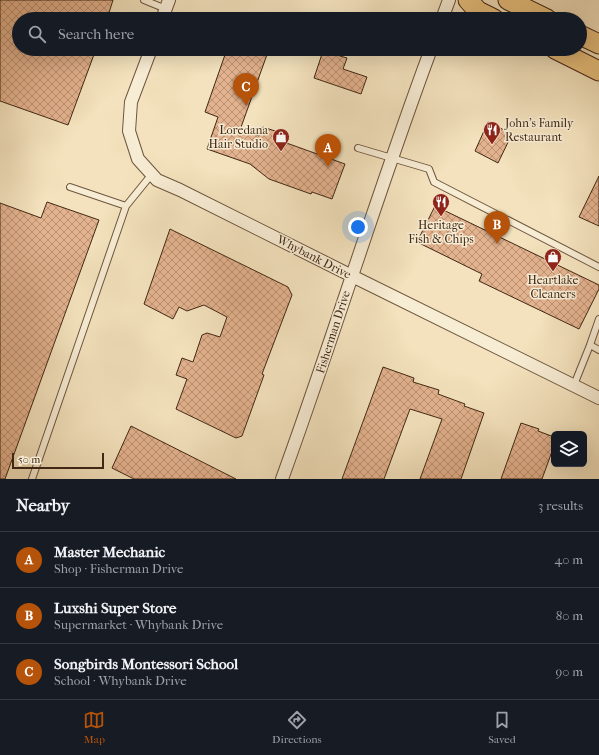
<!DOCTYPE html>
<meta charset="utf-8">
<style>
:root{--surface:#171b24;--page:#242831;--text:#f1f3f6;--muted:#9ea1a6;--line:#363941;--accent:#b45309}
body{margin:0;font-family:"IM FELL French Canon",serif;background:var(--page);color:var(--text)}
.controls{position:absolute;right:12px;bottom:12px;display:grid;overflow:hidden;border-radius:6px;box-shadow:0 4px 16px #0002}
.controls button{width:36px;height:36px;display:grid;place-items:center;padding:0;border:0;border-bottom:1px solid var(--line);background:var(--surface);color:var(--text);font:20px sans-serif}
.scale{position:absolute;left:12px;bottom:10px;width:92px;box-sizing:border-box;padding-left:4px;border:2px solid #412814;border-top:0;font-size:11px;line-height:14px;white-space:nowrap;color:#412814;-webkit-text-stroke:3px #f7ecd4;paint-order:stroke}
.you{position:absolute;left:358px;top:227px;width:14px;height:14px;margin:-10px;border:3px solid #fff;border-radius:50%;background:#1a73e8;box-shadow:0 0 0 6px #1a73e833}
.badge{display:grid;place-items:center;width:26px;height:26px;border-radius:50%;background:var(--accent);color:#fff;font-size:13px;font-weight:700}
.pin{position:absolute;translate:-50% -33px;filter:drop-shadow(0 1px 2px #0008)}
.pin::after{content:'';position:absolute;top:21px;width:14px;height:12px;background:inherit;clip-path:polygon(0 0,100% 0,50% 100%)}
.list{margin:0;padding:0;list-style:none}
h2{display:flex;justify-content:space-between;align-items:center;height:52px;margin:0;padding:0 16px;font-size:17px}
h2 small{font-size:13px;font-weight:400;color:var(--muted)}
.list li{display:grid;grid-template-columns:26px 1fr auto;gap:12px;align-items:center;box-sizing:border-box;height:56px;padding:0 16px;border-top:1px solid var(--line)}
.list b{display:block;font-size:15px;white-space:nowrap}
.list p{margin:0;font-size:13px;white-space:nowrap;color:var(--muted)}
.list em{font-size:13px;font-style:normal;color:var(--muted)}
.icon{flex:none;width:22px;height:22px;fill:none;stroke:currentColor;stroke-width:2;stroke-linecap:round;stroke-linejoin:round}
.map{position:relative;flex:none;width:599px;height:479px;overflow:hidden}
.search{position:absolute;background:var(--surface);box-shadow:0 4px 16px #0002;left:12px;right:12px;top:12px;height:44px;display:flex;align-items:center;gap:10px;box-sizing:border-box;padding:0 14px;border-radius:22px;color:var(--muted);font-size:15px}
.sheet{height:220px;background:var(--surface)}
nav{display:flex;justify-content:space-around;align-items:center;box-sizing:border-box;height:56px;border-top:1px solid var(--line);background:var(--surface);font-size:11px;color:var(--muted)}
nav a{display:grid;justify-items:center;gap:2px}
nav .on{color:var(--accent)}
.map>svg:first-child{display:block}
.building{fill:url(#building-cross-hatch);stroke:#412814}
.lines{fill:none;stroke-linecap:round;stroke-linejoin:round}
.service-casing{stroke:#6e563e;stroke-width:8}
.minor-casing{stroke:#6e563e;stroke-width:14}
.primary-casing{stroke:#412814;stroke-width:21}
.service{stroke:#f7ecd4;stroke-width:6}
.minor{stroke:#f7ecd4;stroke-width:12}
.primary{stroke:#eac17e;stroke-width:19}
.labels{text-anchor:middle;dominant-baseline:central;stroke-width:3;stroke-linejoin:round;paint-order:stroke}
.poi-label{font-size:12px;fill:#412814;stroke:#f7ecd4}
.street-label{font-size:12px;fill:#412814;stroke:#f7ecd4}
</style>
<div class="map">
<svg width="599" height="479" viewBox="0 0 599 479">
<defs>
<pattern id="building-cross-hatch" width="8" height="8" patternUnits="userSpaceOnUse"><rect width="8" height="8" fill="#e3b28e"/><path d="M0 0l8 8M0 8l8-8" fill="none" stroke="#ba9173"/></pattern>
</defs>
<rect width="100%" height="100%" fill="#f3e2bd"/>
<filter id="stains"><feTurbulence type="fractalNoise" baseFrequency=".005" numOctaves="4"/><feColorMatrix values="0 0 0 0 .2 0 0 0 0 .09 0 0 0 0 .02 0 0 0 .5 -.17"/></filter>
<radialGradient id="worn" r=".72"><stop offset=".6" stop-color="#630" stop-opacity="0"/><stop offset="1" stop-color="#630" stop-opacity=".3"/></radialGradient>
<path class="building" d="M0,0H113L107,19H19V49H96L68,125L0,101Z
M227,49H269L240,130L259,136L263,127L284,134L281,141L345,164L332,199L312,192L311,194L269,179L250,164L207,149L218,117L205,112Z
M323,51L347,58L343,69L367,77L361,94L314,78Z
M488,122L512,134L498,163L475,151Z
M599,176V226L579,217Z
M47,202L99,220L5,479H0V203L41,218Z
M435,206L599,285V289L579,329L479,281L482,274L417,242Z
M170,229L288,287L292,295L262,374L264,375L242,436L236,438L176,409L187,379L176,375L182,358L193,362L202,335L207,333L220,337L227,317L204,305L187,311L179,307L173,319L144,304Z
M383,367L414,378L413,382L439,390L438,394L465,404L464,406L484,413L461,479H420L442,419L410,409L384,479H342Z
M521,423L539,429L538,431L554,437V446L542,479H501Z
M131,426L236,479H134L112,468Z"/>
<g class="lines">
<defs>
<path id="service" d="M144,0L166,9
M358,148L429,169L434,182L599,267
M70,187L126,206
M590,345L599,350
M574,385L590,345L599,319
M32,479L126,206L152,174"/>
<path id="minor" d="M162,19L169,0
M442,19L449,0
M151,49L131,102L129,131L138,159L157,180L180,190L352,276L599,398
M282,479C334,336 378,191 431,49"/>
<path id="primary" d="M468,0L478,11L494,19
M508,0L547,19
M580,35L599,44
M555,49L599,71"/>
</defs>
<use href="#service" class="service-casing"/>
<use href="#minor" class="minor-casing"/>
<use href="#primary" class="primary-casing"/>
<use href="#service" class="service"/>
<use href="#minor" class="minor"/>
<use href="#primary" class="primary"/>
</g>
<defs>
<symbol id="restaurant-pin" viewBox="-11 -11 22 30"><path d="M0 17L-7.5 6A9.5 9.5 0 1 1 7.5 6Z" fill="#8f2418" stroke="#f7ecd4"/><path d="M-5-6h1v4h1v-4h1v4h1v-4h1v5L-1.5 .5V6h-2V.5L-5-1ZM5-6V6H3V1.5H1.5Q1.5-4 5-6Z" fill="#fff"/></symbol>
<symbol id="shop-pin" viewBox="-11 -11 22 30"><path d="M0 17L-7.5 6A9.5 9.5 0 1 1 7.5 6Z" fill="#8f2418" stroke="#f7ecd4"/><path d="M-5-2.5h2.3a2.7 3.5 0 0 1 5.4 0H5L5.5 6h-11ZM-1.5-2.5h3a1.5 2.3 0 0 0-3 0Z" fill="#fff"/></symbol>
</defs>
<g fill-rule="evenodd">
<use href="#restaurant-pin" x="482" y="120" width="20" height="27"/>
<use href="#shop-pin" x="271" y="127" width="20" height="27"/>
<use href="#restaurant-pin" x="431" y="192" width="20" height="27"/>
<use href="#shop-pin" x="543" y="247" width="20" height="27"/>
</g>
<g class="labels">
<g class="poi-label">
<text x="505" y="123" text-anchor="start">John's Family<tspan x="505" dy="14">Restaurant</tspan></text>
<text x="268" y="130" text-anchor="end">Loredana<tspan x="268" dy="14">Hair Studio</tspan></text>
<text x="441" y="225">Heritage<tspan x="441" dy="14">Fish &amp; Chips</tspan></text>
<text x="553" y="280">Heartlake<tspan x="553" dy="14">Cleaners</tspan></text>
</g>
<g class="street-label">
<text transform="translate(314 257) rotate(27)">Whybank Drive</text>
<text transform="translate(333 332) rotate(-72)">Fisherman Drive</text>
</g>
</g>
<rect width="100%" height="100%" filter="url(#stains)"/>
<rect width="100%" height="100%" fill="url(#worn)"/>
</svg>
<div class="controls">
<button><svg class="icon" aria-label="layers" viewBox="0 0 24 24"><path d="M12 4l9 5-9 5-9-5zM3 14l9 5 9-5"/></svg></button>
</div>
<div class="scale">50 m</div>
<div class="you"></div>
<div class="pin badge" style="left:328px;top:167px">A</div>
<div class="pin badge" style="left:497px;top:244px">B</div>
<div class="pin badge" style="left:246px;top:106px">C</div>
<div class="search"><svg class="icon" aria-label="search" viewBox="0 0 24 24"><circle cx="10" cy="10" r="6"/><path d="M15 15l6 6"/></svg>Search here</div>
</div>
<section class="sheet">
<h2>Nearby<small>3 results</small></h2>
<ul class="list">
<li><span class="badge">A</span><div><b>Master Mechanic</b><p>Shop · Fisherman Drive</p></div><em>40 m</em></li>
<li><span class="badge">B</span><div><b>Luxshi Super Store</b><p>Supermarket · Whybank Drive</p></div><em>80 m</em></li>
<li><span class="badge">C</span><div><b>Songbirds Montessori School</b><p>School · Whybank Drive</p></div><em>90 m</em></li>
</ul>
</section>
<nav>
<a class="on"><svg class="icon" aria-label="map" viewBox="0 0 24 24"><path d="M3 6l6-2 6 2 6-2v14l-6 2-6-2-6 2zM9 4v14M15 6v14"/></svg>Map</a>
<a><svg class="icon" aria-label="directions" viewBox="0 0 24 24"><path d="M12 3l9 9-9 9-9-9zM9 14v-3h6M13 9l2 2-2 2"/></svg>Directions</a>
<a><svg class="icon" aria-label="saved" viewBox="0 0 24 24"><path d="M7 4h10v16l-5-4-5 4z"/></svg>Saved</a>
</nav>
